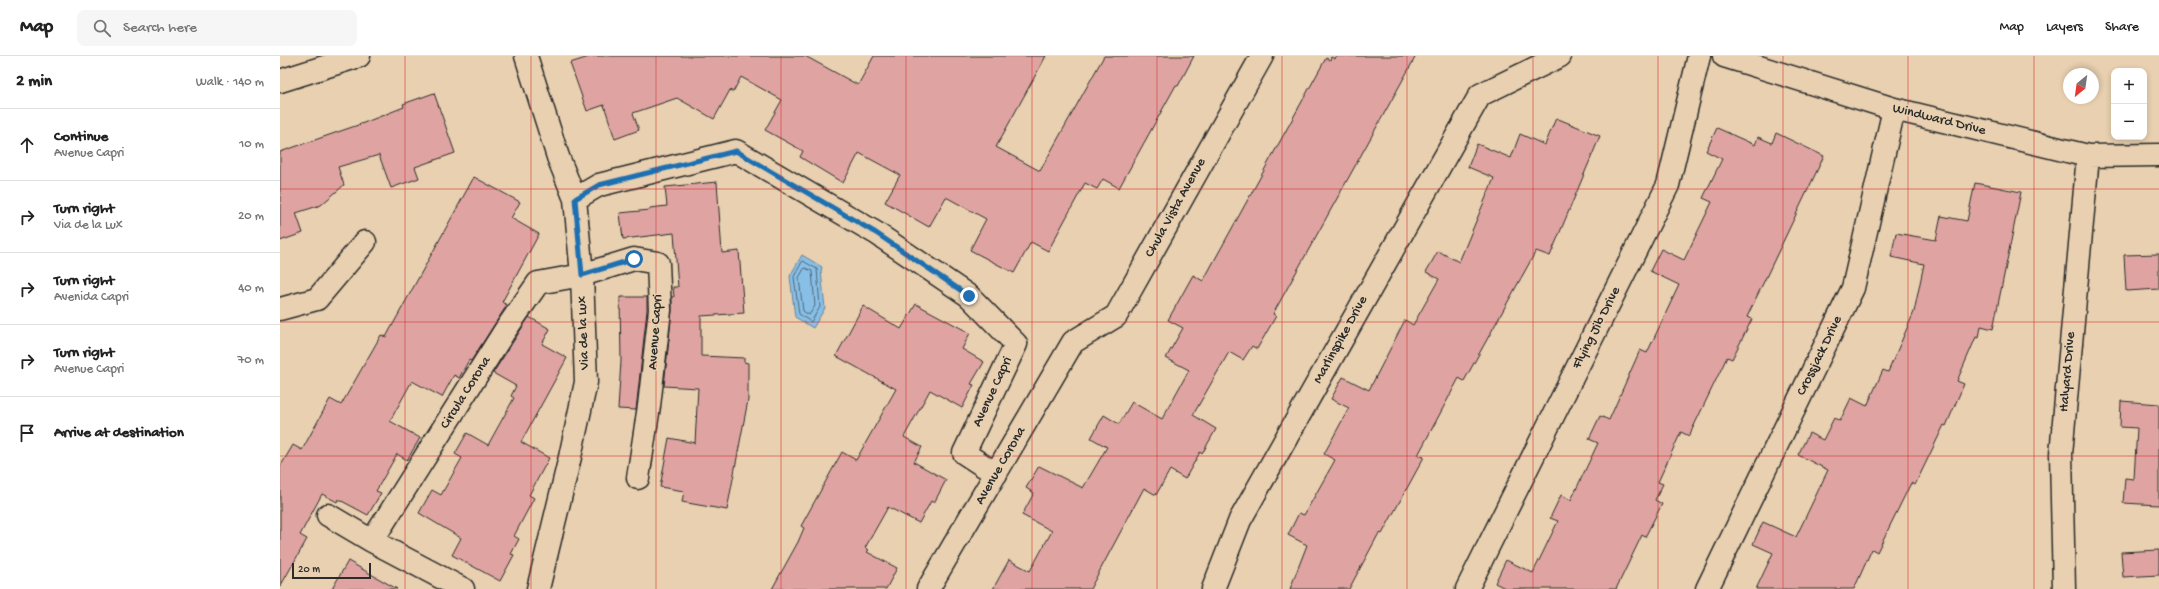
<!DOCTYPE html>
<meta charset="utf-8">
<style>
:root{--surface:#fff;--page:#f6f6f6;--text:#222;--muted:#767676;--line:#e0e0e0}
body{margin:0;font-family:"Gochi Hand",sans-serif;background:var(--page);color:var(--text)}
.controls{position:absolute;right:12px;top:12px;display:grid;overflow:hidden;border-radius:8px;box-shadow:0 2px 6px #0003}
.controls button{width:36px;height:36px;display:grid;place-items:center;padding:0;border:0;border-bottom:1px solid var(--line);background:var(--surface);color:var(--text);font:20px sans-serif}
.compass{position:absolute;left:1783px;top:12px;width:36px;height:36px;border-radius:50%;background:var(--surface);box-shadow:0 2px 6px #0003;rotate:209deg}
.scale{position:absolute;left:12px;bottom:10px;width:79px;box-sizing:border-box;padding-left:4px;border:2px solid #2b2b2b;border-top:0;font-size:11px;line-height:14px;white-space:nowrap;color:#2b2b2b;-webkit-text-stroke:3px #e8d0b0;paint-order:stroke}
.stop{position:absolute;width:12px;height:12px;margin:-9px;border:3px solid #1f6fb2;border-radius:50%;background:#fff}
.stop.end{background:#1f6fb2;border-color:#fff;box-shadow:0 1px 4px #0008}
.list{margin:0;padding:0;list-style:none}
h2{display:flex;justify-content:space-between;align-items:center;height:52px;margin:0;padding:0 16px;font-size:17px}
h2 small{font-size:13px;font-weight:400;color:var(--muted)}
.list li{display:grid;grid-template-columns:26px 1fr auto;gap:12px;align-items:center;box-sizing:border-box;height:72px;padding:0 16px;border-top:1px solid var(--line)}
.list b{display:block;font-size:15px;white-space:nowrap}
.list p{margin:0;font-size:13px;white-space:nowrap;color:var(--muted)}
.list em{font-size:13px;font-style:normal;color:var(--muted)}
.icon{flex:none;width:22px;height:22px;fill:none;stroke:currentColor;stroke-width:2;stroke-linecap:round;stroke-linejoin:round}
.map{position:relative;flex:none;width:1879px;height:533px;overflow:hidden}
header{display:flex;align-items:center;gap:24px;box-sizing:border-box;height:56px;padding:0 20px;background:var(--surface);border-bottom:1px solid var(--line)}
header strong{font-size:19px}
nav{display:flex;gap:22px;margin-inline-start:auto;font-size:14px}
.search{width:280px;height:36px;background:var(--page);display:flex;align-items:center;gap:10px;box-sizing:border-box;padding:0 14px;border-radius:8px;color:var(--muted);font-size:15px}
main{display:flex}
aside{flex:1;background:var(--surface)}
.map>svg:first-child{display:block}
.water{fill:#88bfe6;stroke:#63849b}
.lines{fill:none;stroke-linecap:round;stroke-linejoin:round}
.shore{stroke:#506676;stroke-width:1}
.building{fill:#dfa4a2;stroke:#2b2b2b}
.minor-casing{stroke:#2b2b2b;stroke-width:25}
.minor{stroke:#e8d0b0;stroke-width:22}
.route{stroke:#1f6fb2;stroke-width:5}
.grid{fill:none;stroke:#d62828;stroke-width:1;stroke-opacity:0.55}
.labels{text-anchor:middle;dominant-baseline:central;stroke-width:3;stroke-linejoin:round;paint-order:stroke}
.street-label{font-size:14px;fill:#2b2b2b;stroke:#e8d0b0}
</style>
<header>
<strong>Map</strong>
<div class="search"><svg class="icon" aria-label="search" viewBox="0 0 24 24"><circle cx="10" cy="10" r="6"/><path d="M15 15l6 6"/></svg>Search here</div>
<nav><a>Map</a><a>Layers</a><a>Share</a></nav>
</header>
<main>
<aside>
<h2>2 min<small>Walk · 140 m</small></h2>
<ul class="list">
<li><svg class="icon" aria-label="ahead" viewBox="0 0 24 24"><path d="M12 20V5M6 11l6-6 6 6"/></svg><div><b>Continue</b><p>Avenue Capri</p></div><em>10 m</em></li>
<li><svg class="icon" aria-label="right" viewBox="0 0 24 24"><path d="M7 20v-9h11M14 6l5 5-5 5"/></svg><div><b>Turn right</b><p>Via de la Lux</p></div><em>20 m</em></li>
<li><svg class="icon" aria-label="right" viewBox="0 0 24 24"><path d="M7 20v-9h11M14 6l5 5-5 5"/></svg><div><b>Turn right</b><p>Avenida Capri</p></div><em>40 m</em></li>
<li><svg class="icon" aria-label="right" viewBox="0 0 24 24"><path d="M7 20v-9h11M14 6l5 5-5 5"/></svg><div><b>Turn right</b><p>Avenue Capri</p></div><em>70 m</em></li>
<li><svg class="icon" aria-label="arrive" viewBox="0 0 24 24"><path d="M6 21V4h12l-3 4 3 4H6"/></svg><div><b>Arrive at destination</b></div></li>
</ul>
</aside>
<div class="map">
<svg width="1879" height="533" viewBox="0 0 1879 533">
<rect width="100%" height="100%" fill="#e8d0b0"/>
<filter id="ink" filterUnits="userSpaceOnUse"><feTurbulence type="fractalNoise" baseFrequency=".025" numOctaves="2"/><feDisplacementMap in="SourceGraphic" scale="8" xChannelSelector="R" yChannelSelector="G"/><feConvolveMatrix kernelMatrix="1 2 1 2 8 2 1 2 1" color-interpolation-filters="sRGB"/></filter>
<g filter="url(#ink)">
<path class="water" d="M522,199L542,211L541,215L545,252L533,272L515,261L510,220Z"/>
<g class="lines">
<path class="shore" d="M523,205L537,213L540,251L531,266L519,258L514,221Z
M525,212L532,215L535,250L529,259L523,255L519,222Z"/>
</g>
<path class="building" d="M312,0H525L578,29L594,0H766L716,91L760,115L824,0H914L898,30L896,29L839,132L823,123L817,133L805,127L768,195L751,186L734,217L690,194L706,163L666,141L649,171L605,146L620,119L579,97L563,127L520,101L523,95L485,74L502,44L461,21L453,36L450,34L434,63L397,42L353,57L359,74L335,83L324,49L307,55L290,7Z
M1056,0H1136L993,258L996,260L977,293L972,290L963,304L949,296L913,359L936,373L922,398L920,396L905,423L890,414L876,439L864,432L810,533H713L729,504L750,515L772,475L742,459L754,437L746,432L759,410L803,432L827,391L811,382L824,359L839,368L852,346L882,363L909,314L886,302L903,272L888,264L913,219L923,225L1046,2L1050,4L1051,1L1055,3Z
M154,37L175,97L135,111L139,122L111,132L99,99L58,111L64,129L41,149L16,157L23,177L0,185V96L81,68L124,51L123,48Z
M1276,62L1320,80L1270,200L1256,195L1184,325L1179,322L1138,399L1144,401L1102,478L1099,477L1069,533H1010L1027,489L1008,479L1019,457L1024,459L1055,404L1044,398L1069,352L1051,343L1063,321L1089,334L1125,264L1133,269L1159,223L1146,216L1158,195L1179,206L1214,122L1188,111L1197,88L1231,102L1240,78L1265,89Z
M1437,72L1475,89L1478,81L1492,87L1496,77L1544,100L1467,261L1472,263L1452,303L1447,301L1409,380L1401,376L1378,426L1383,428L1375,444L1382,448L1365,481L1362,479L1336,533H1227L1215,527L1226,504L1253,517L1278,465L1270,462L1281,439L1291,444L1318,387L1309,383L1320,360L1329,364L1360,294L1367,297L1399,229L1370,215L1381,193L1404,204L1432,146L1423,142L1442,103L1426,95Z
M194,121L240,146L231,162L259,178L222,246L227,249L191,305L189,304L179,322L174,319L162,341L132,325L110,365L140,382L127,404L117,398L96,435L101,437L88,459L58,443L57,446L42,438L20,479L27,483L0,531V411L13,389L22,394L50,343L61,349L101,279L106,281Z
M437,126L442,197L459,195L464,257L421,260V300L464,302V306L468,307V344L447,454L402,446L404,435L380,431L389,382L415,387L418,332L384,330L392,255V241H394L393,231H398L394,177L343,183L340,157L370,154V152L387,150L385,131Z
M1695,127L1741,136L1713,273L1701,270L1699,282L1696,281L1677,325L1684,328L1666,370L1664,369L1635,429L1631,427L1597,496L1592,493L1574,533H1476L1493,497L1473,488L1483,466L1516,481L1548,414L1518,399L1529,377L1543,384L1554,362L1560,365L1571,342L1587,350L1603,314L1608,316L1634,256L1644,208L1611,201L1616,177L1656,184L1661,160L1687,165Z
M1879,198V233L1846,235L1844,199Z
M340,241H367V254L356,354L338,353L341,305Z
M636,248L690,277L682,293L704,306L691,328L694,329L682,352L650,334L624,381L642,391L634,406L666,424L654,447L651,445L639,467L608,451L585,492L589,494L587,496L617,512L606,533H492L518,486L524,472L521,470L562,396L576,404L616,333L556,300L583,250L621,273Z
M249,261L270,273L262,288L287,302L241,386L269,402L249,439L254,442L234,480L239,483L231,498L234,499L220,525L172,499L181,482L139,457L152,434L161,439L182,402L175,398L187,377L208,389L234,342L231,340L236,330L213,317Z
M1841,345L1879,348V449L1843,447L1845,422L1854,423L1857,372L1840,371Z
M1879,494V519L1843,521L1841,496Z
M68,505L117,533H52Z"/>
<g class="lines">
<defs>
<path id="minor" d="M246,0L278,101L295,143L302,219L306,326L290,401L258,533
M1444,0L1614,53L1808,100L1879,99
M0,25L79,0
M295,143L319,129L456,95L596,177L689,240L736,288L684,397L716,418
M0,253L37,243L85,186
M48,459L92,485L183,533
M92,485L224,276L258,227L302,219L354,203L378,207L380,254L369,350L358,422
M648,533L793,286L836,260L982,0
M933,533L960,464L1200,39L1280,0
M1187,533L1388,129L1419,0
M1427,533L1573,232L1614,53
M1784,533L1781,398L1808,100"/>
</defs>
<use href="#minor" class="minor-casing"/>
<use href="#minor" class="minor"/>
</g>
</g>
<g class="lines" filter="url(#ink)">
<path class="route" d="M354,203L302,219L295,143L319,129L456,95L596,177L689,240"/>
</g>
<path class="grid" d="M125,0V533M251,0V533M376,0V533M501,0V533M626,0V533M752,0V533M877,0V533M1002,0V533M1127,0V533M1253,0V533M1378,0V533M1503,0V533M1628,0V533M1754,0V533M0,133H1879M0,266H1879M0,400H1879"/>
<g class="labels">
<g class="street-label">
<text transform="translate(1659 64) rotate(14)">Windward Drive</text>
<text transform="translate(896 152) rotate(-61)">Chula Vista Avenue</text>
<text transform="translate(1317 272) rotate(-63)">Flying Jib Drive</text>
<text transform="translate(376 276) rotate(-86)">Avenue Capri</text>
<text transform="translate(304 277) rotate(-92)">Via de la Lux</text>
<text transform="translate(1061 284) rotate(-61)">Marlinspike Drive</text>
<text transform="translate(1540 300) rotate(-64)">Crossjack Drive</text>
<text transform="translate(1788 316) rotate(-85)">Halyard Drive</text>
<text transform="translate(713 336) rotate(-65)">Avenue Capri</text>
<text transform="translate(186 337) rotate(-58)">Circula Corona</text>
<text transform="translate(721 410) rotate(-60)">Avenue Corona</text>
</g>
</g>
</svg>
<div class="controls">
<button>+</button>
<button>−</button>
</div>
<svg class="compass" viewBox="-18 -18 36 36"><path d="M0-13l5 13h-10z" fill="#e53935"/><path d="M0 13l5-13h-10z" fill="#767676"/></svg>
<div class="scale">20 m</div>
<div class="stop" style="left:354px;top:203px"></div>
<div class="stop end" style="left:689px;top:240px"></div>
</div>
</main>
